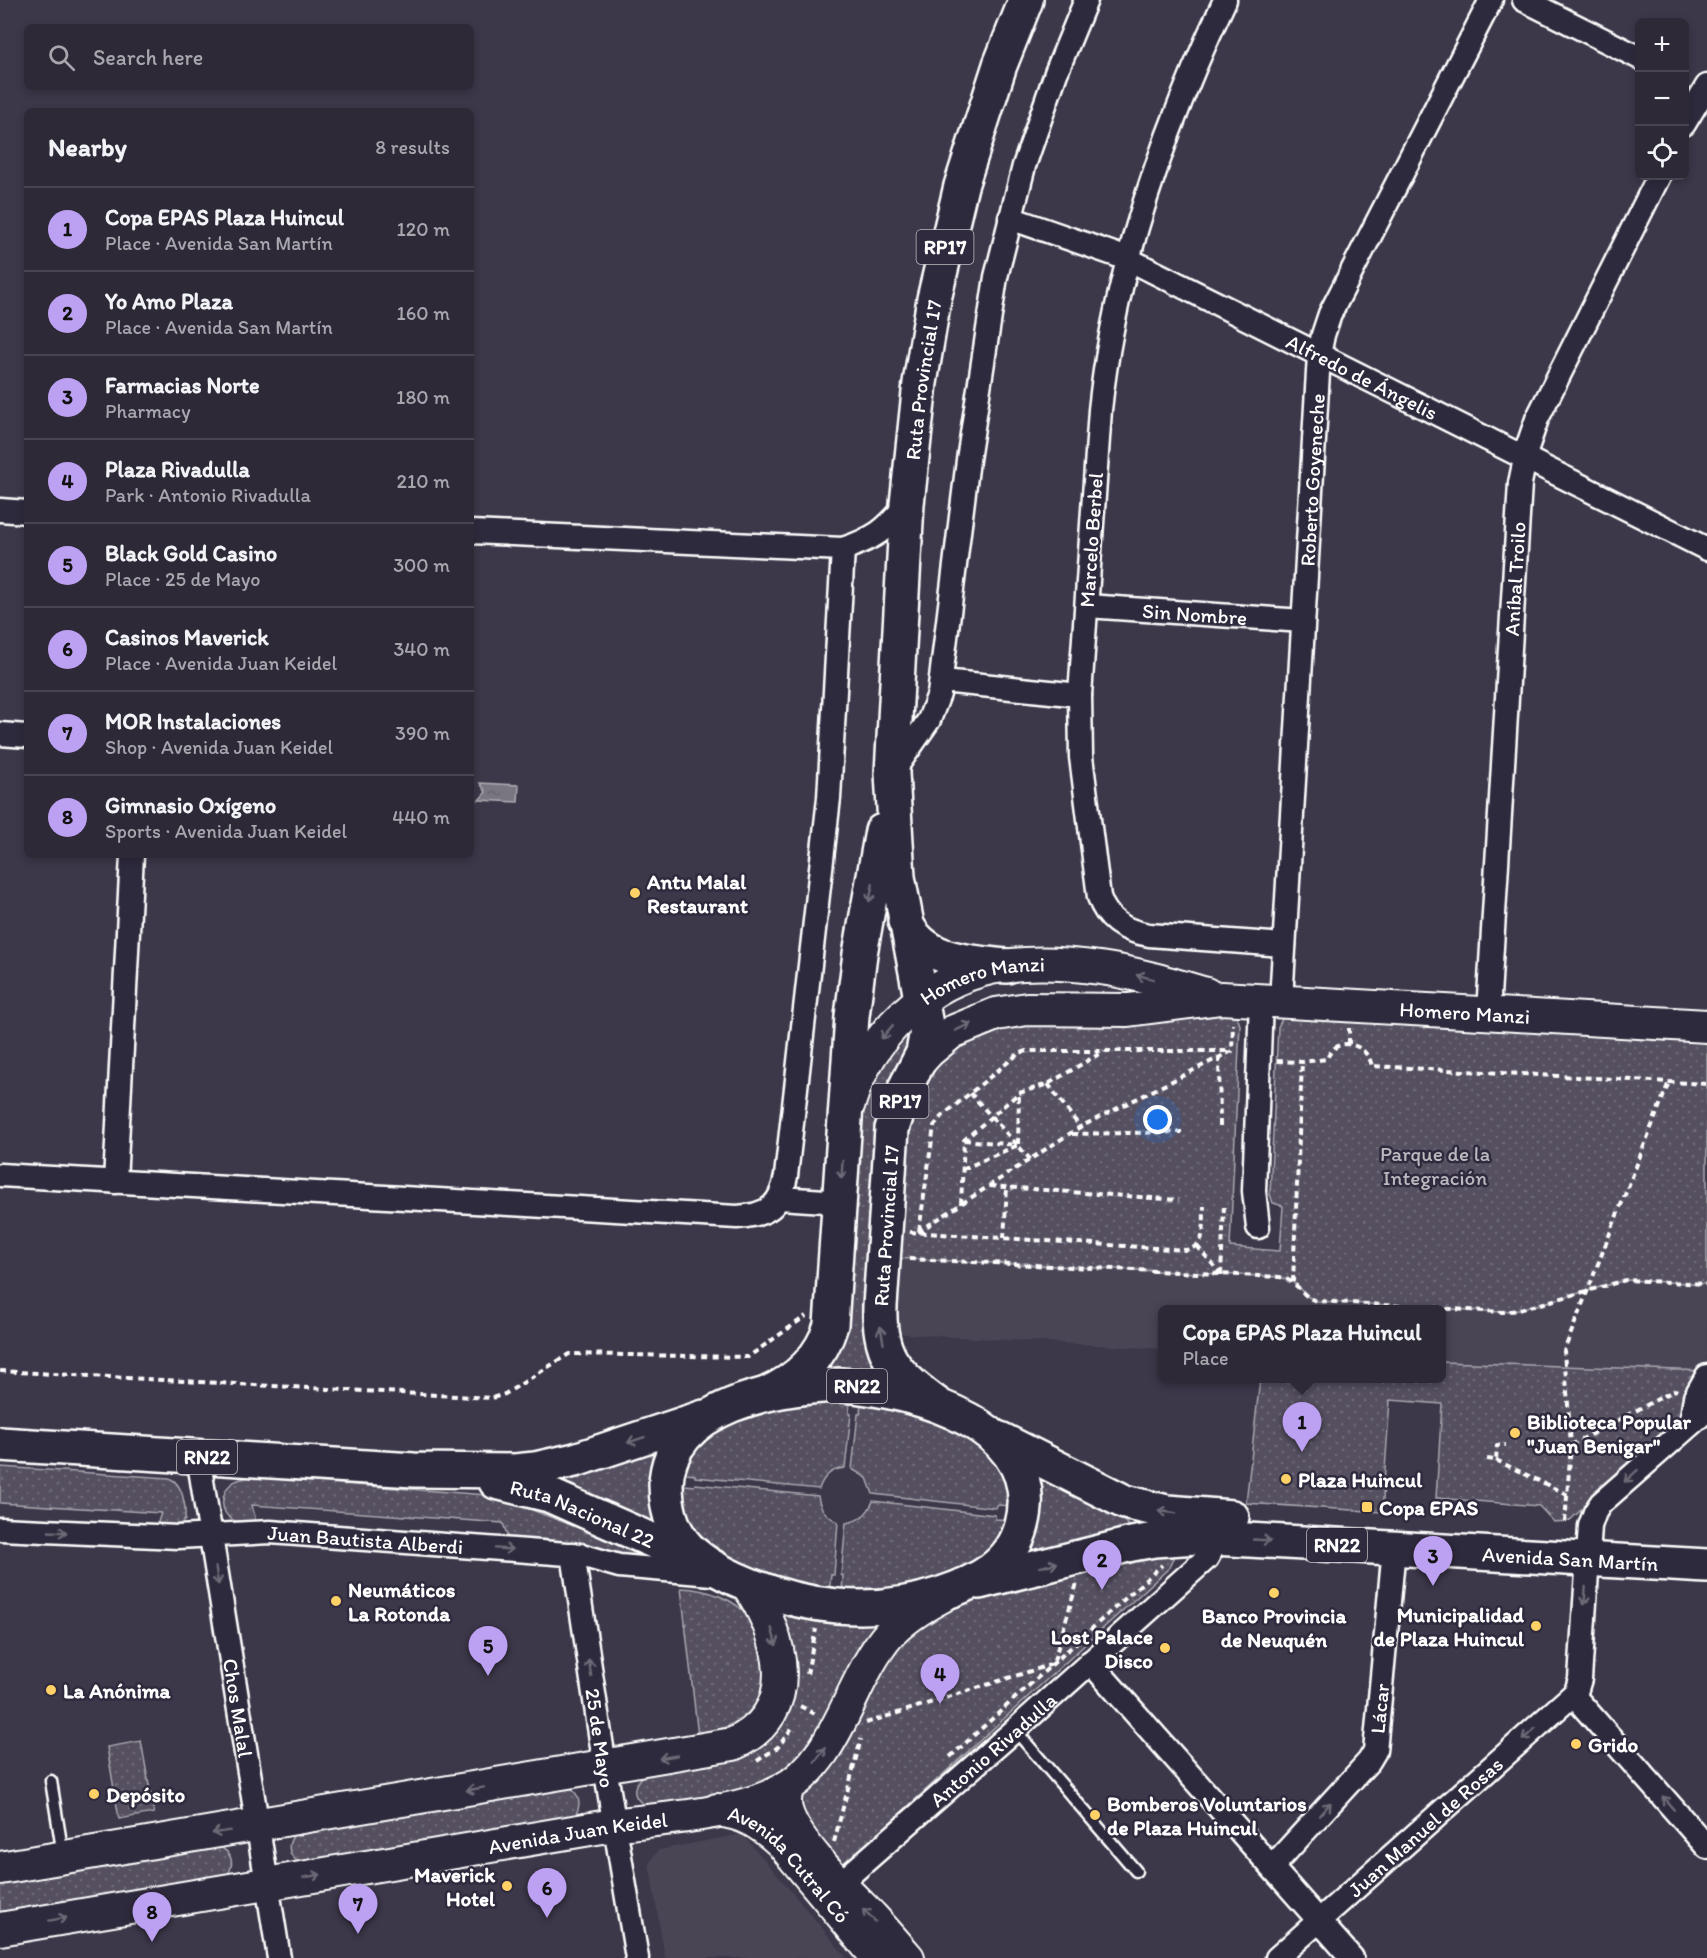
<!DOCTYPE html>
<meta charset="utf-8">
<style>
:root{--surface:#2d2937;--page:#393542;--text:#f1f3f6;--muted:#a7a6ad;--line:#484552;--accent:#bca0f2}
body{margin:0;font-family:Itim,sans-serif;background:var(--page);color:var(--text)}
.controls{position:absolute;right:18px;top:18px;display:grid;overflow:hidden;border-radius:9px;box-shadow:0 3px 9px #0003}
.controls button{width:54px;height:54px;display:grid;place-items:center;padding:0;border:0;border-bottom:2px solid var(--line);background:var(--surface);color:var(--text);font:30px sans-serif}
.you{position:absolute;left:1158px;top:1120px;width:21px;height:21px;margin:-15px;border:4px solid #fff;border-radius:50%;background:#1a73e8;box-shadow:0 0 0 9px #1a73e833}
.badge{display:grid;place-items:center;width:39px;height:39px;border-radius:50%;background:var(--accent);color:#111;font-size:20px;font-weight:700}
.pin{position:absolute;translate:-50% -50px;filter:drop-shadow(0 2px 3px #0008)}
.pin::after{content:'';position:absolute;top:32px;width:21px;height:18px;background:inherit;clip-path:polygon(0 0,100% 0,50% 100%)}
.popup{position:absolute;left:1158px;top:1305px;width:288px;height:78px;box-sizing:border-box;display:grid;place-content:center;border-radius:9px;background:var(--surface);filter:drop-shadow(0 2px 4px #0005);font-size:20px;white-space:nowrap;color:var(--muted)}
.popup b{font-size:22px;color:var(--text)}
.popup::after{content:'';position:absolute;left:50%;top:100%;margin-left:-12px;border:12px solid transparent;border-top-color:var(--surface)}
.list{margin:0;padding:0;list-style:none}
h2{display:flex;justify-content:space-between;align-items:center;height:78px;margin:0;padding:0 24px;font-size:26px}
h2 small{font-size:20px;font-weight:400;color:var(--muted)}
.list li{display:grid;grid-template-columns:39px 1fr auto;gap:18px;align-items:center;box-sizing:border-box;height:84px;padding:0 24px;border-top:2px solid var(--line)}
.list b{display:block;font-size:22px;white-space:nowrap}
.list p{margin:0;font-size:20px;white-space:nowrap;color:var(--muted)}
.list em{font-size:20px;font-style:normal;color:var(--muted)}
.icon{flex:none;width:33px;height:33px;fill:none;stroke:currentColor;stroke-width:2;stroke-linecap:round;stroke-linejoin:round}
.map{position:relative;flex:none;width:1707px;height:1958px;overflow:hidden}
.search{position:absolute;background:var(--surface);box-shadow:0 3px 9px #0003;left:24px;top:24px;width:450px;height:66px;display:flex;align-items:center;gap:15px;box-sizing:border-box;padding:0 21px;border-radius:9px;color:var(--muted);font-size:22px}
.panel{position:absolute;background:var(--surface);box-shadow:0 3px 9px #0003;left:24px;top:108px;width:450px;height:750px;border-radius:9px}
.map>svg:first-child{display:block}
.built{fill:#494455}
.green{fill:url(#green-dots);stroke:#aaa8b0;stroke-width:1.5}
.water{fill:url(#water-ripples);stroke:#afadb4;stroke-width:1.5}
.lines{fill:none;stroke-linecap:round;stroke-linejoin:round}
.service-casing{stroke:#fff;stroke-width:15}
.minor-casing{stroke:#fff;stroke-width:27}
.secondary-casing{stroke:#fff;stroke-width:36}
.primary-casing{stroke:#fff;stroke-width:38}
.trunk-casing{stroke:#fff;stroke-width:38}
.path{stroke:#fff;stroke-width:4;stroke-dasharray:6 4.5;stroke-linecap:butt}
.service{stroke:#2f2a3d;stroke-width:10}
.minor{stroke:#2f2a3d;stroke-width:22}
.secondary{stroke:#2f2a3d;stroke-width:32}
.primary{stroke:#2f2a3d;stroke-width:33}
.trunk{stroke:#2f2a3d;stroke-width:33}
.oneway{stroke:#6d6a77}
.poi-dot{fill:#ffd166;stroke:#2f2a3d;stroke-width:2}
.labels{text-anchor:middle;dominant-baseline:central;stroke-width:5;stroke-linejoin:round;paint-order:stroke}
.shield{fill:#2f2a3d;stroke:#c1bfc5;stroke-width:1.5}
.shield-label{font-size:20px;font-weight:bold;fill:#fff}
.street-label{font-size:21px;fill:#fff;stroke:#2f2a3d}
.poi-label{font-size:21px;font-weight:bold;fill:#fff;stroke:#2f2a3d;text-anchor:start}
.park-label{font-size:21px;fill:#bbb9bf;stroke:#2f2a3d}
</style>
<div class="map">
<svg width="1707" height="1958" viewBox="0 0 1707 1958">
<defs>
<pattern id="green-dots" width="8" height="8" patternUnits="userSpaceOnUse" patternTransform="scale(1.5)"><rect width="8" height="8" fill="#555060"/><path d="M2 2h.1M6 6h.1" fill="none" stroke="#6e6a78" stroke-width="1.8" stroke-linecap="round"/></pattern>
<pattern id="water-ripples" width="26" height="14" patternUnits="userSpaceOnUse" patternTransform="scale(1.5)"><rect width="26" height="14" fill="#797682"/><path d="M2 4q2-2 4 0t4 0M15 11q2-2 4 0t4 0" fill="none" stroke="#626167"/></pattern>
</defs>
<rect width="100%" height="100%" fill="#3c3749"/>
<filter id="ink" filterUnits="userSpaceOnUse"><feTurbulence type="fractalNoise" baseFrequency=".0167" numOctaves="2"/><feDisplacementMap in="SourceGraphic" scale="12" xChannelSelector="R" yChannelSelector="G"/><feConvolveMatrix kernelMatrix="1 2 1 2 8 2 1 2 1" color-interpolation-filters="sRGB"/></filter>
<g filter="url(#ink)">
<path class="built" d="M892,1258L1279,1277L1293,1282L1312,1300L1317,1301L1502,1312L1519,1310L1626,1280L1707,1284V1371L1442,1362V1310H1162V1349L889,1333Z
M742,1834L786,1885L847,1958H665L649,1863L658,1850Z"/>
<path class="green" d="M1162,1011L1234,1014L1238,1019L1240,1025L1230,1247L1280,1251L1283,1206L1273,1203L1270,1194L1278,1027L1283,1017L1707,1038V1284L1626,1280L1519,1310L1502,1312L1317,1301C1299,1296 1301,1281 1279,1277L892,1258L898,1154L932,1063L990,1024Z
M916,1015L880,1370L876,1375L824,1374L854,1135L873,1074Z
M1442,1362L1707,1371L1695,1406L1569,1521L1554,1522L1539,1506L1436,1498L1442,1404L1390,1400L1382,1512L1246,1503L1260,1379L1442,1378Z
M850,1399L849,1413L851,1414L845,1468C832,1469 823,1477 819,1489L695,1477V1475L676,1473L700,1436L751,1411Z
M861,1400L935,1417L1000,1460L1014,1506L997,1505L996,1508L873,1494L867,1478L852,1469L858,1414H860Z
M657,1441L669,1535L561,1482V1480Z
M1028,1463L1127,1523L1131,1528L1031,1558L1024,1550Z
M0,1467L169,1478C183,1483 186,1506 185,1520L177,1526L157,1525L161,1513L0,1503Z
M250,1477L487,1495L506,1500L631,1548L635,1554L633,1558L576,1543L508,1538L503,1523L252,1505L256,1522C249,1522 239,1523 233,1520C218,1512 221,1492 232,1483C238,1479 244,1478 250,1477Z
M675,1484L694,1486L695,1484L818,1496C820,1509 826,1516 838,1522L834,1575H831L829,1592L782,1584L695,1540Z
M873,1501L995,1515V1519L1012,1520L998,1551L933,1585L842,1593L843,1576L841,1575L846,1523C860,1521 868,1514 873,1501Z
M1164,1550L1171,1553L1173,1558L1169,1568L848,1861L841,1864L835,1860L791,1798L893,1644L963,1600Z
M681,1588C706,1589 735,1598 751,1619C755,1625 757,1634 759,1640C763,1652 766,1659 764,1671C764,1681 764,1690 759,1698C747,1721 721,1730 698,1736Z
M778,1611L807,1618L881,1620L804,1758L766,1787L655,1809C637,1804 627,1792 642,1776L767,1741L784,1717Z
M141,1741L154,1813L119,1819L107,1747Z
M569,1787C580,1794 582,1806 574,1817L301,1864C288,1856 285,1844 296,1833Z
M218,1846C232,1852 236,1864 226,1877L0,1918V1881Z"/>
<path class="water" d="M480,783L519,785L518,802L479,800L486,792Z"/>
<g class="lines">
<defs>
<path id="service" d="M1015,1730L1136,1871
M51,1781L63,1855"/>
<g id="minor">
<path d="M1225,0C1164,129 1115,267 1100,410L1080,695L1081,757L1099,897C1107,921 1125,931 1149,935L1284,945"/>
<path d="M1524,0L1640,58"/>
<path d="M1684,124L1707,86"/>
<path id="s1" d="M1010,218L1128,259L1707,549"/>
<path d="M0,510L27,512"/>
<path d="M471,532L843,549C875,538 885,531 907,504"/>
<path id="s2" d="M1087,606L1303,621"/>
<path d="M942,681L1080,695"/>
<path d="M0,734L27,736"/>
<path d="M892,773L929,720L939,694L968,460L996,277L1024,166L1056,73L1086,0"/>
<path id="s3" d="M1281,1001L1319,355L1323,335L1330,314L1491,0"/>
<path id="s4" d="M1488,1013L1520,483L1528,445L1537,419L1659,176"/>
<path d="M0,1175L737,1217C768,1215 780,1207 786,1176L829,798L843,549"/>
<path d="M115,1182L132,855"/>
<path d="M780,1198L840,1202"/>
<path d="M1258,1227L1254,1191L1261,1000"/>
<path d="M1691,1423L1695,1397L1707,1376"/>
<path id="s5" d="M198,1456L279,1958"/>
<path id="s6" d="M0,1529L178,1537L270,1532L581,1555L619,1566L712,1574"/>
<path id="s7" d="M573,1554L605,1767L637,1958"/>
<path d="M1090,1662L1352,1958"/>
<path d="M1573,1695L1707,1847"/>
<path id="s8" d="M1272,1867L1369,1761L1375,1751L1394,1548"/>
<path id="s9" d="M829,1893L1015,1730L1207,1558L1214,1545L1217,1525"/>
<path id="s10" d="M1277,1958L1576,1692L1580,1679L1590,1526L1595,1512L1601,1503L1707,1410"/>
</g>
<g id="secondary">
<path id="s11" d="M918,1063L929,1051L952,1032L996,1014L1027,1009L1128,1010L1221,998L1707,1026"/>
<path id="s12" d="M849,1103C869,1037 923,983 991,968C1026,961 1065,963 1100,968C1136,973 1171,984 1206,994"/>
<path d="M787,1787C785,1795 784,1802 786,1810C795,1843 847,1892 872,1917C884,1930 896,1944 908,1958"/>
<path id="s13" d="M717,1810C746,1814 759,1822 781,1842L878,1958"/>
<path d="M0,1868L733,1744C804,1712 782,1636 748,1585"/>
<path id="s14" d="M0,1929L614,1825C665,1818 734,1815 779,1792C840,1760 848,1681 890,1633C905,1617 923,1606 942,1596"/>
</g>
<g id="primary">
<path d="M905,921C923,961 967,962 1007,966"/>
<path d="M766,1394C797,1380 821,1359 831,1325L852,1016L860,954L882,831"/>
<path id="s15" d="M938,1405C898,1375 878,1359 880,1306L892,1129L906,1086L923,1053L927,1030L898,877L892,773L907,504L920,383L934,299L961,186L1000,65L1026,0"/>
</g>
<g id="trunk">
<path d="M841,1385C914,1390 1048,1426 1022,1525C1012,1565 977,1582 941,1594C873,1617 800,1608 736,1579C717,1570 696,1559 683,1542C671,1526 666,1504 666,1484C669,1404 779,1387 841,1385Z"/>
<path d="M1000,1439L1125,1502L1167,1512L1232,1517"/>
<path d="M0,1444L414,1470L515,1471L535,1469L575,1460L704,1417"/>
<path id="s16" d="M496,1482L549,1495L696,1560"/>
<path id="s17" d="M979,1582L1132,1544L1154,1540L1196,1537L1707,1566"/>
</g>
</defs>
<use href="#service" class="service-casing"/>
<use href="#minor" class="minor-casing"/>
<use href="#secondary" class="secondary-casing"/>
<use href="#primary" class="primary-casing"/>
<use href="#trunk" class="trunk-casing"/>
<path class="path" d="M1349,1044V1028
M1219,1057L1220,1127
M1277,1061L1302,1062L1327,1059C1336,1034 1367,1043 1372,1066L1707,1084
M1048,1084L1080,1127
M970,1093L1030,1159
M1072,1134L1182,1132
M964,1140L1017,1145
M1018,1144L1019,1093
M963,1169L1018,1145
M990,1186L1179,1200
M961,1204L964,1140L1019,1093L1048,1084L1104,1051
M919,1231L934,1126L941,1117L1018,1054L1027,1051H1230
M910,1232L1186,1250C1208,1246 1203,1223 1204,1206
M918,1232L1080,1127L1232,1051L1233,1024
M1004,1238L1007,1187
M1197,1246L1221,1274
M909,1259L1279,1277C1299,1280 1300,1297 1317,1301L1502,1312L1519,1310L1626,1280L1707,1284
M1221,1275L1224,1207
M1293,1282L1302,1062
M0,1371L492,1398L505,1394L569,1354L748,1357L806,1316
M1571,1445L1675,1390L1677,1391
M1487,1459L1496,1460L1497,1445H1506
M1496,1460L1568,1495
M1565,1522L1571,1445L1564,1351L1669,1082
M807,1674L816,1629
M800,1706L817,1715
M866,1723L1053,1664L1077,1583
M950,1757L1162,1565
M757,1761L778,1747L792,1728
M834,1842L861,1739"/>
<use href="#service" class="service"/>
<use href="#minor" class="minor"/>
<use href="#secondary" class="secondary"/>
<use href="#primary" class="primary"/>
<use href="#trunk" class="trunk"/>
</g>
<defs><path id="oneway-shaft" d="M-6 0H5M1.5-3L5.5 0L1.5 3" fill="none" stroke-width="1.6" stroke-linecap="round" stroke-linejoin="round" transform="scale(1.5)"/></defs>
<g class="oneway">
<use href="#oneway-shaft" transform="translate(871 893) rotate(101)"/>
<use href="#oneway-shaft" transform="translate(1145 977) rotate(-166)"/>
<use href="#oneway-shaft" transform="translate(963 1027) rotate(-25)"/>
<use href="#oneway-shaft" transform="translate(887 1032) rotate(130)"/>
<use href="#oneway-shaft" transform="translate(842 1170) rotate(94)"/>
<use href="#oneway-shaft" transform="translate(882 1335) rotate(-100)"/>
<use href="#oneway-shaft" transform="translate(636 1440) rotate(162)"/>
<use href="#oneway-shaft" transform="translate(1631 1476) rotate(138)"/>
<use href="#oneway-shaft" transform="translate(1167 1512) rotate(-172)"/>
<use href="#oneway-shaft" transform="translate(58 1532) rotate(3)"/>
<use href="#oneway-shaft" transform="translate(1262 1540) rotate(3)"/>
<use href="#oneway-shaft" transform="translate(504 1549) rotate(4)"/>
<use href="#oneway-shaft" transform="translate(1049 1565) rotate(-14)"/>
<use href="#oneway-shaft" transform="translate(217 1576) rotate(81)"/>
<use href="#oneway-shaft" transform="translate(1585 1596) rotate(94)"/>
<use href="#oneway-shaft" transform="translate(774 1637) rotate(75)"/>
<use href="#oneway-shaft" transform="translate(590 1668) rotate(-98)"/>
<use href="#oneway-shaft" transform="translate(1529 1734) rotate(138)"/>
<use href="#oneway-shaft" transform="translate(820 1755) rotate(-54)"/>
<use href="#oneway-shaft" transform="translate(668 1757) rotate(170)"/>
<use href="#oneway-shaft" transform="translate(475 1789) rotate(170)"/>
<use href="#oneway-shaft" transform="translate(1668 1803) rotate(-131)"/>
<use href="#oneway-shaft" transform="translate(1325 1809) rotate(-48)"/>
<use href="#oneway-shaft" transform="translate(221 1832) rotate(171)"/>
<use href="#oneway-shaft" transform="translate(312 1876) rotate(-10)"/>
<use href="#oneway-shaft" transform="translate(869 1915) rotate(-135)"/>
<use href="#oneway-shaft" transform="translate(58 1919) rotate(-10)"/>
</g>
</g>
<g class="poi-dot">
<circle cx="635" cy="893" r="6"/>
<circle cx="1515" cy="1433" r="6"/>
<circle cx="1286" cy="1479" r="6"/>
<rect x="1361" y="1501" width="12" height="12" rx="3"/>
<circle cx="1274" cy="1593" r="6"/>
<circle cx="336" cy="1601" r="6"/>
<circle cx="1536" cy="1626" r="6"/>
<circle cx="1165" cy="1648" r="6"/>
<circle cx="51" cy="1690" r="6"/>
<circle cx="1576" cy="1744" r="6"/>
<circle cx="94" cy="1794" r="6"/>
<circle cx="1095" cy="1815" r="6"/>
<circle cx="507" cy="1886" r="6"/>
</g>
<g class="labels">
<g class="shield">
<rect x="916.5" y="230" width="57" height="34" rx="4.5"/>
<rect x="871.5" y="1084" width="57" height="34" rx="4.5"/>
<rect x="827" y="1369" width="60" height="34" rx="4.5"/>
<rect x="177" y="1440" width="60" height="34" rx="4.5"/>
<rect x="1307" y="1528" width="60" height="34" rx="4.5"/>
</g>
<g class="shield-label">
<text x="945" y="247">RP17</text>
<text x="900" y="1101">RP17</text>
<text x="857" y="1386">RN22</text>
<text x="207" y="1457">RN22</text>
<text x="1337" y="1545">RN22</text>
</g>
<g class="street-label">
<text stroke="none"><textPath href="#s1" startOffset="387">Alfredo de Ángelis</textPath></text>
<text stroke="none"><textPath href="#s15" startOffset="1059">Ruta Provincial 17</textPath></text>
<text stroke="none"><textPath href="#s3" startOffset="522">Roberto Goyeneche</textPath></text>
<text transform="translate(1091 540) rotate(-86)">Marcelo Berbel</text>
<text stroke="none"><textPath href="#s4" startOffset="435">Aníbal Troilo</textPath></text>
<text stroke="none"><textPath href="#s2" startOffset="108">Sin Nombre</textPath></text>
<text stroke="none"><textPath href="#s12" startOffset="194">Homero Manzi</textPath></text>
<text stroke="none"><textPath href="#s11" startOffset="564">Homero Manzi</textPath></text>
<text stroke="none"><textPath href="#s15" startOffset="202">Ruta Provincial 17</textPath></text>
<text stroke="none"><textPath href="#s16" startOffset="92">Ruta Nacional 22</textPath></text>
<text stroke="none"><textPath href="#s6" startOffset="366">Juan Bautista Alberdi</textPath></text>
<text stroke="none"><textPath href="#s17" startOffset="597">Avenida San Martín</textPath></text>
<text stroke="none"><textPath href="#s5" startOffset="255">Chos Malal</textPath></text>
<text stroke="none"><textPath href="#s8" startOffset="198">Lácar</textPath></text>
<text stroke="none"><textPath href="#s7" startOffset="186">25 de Mayo</textPath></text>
<text stroke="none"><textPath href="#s9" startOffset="218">Antonio Rivadulla</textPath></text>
<text stroke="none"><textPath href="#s10" startOffset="198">Juan Manuel de Rosas</textPath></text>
<text stroke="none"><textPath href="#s14" startOffset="586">Avenida Juan Keidel</textPath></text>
<text stroke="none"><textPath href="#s13" startOffset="93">Avenida Cutral Có</textPath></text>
</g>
<g class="poi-label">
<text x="647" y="881">Antu Malal<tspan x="647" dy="24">Restaurant</tspan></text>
<text x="1527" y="1421">Biblioteca Popular<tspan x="1527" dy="24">"Juan Benigar"</tspan></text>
<text x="1298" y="1479">Plaza Huincul</text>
<text x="1379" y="1507">Copa EPAS</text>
<text x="348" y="1589">Neumáticos<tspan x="348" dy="24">La Rotonda</tspan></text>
<text x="1524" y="1614" text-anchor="end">Municipalidad<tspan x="1524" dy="24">de Plaza Huincul</tspan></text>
<text x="1274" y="1615" text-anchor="middle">Banco Provincia<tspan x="1274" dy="24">de Neuquén</tspan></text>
<text x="1153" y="1636" text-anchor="end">Lost Palace<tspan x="1153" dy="24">Disco</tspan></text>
<text x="63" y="1690">La Anónima</text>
<text x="1588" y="1744">Grido</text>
<text x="106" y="1794">Depósito</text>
<text x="1107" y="1803">Bomberos Voluntarios<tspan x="1107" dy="24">de Plaza Huincul</tspan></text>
<text x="495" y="1874" text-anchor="end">Maverick<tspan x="495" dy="24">Hotel</tspan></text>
</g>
<g class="park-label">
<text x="1435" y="1153">Parque de la<tspan x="1435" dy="24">Integración</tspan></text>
</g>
</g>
</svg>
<div class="controls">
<button>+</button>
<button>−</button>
<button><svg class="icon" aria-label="locate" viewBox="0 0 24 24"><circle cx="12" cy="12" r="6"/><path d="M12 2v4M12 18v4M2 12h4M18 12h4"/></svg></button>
</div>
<div class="you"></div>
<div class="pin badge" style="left:1302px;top:1452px">1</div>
<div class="popup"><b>Copa EPAS Plaza Huincul</b>Place</div>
<div class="pin badge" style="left:1102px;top:1590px">2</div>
<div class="pin badge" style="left:1433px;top:1586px">3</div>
<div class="pin badge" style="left:940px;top:1704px">4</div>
<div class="pin badge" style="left:488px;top:1676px">5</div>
<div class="pin badge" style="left:547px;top:1918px">6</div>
<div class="pin badge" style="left:358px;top:1934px">7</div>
<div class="pin badge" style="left:152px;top:1942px">8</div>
<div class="search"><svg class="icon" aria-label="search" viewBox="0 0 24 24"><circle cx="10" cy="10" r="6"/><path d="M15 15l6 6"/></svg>Search here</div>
<section class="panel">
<h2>Nearby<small>8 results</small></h2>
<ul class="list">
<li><span class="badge">1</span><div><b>Copa EPAS Plaza Huincul</b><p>Place · Avenida San Martín</p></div><em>120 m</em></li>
<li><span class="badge">2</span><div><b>Yo Amo Plaza</b><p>Place · Avenida San Martín</p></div><em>160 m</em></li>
<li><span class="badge">3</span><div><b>Farmacias Norte</b><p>Pharmacy</p></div><em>180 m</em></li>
<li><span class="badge">4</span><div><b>Plaza Rivadulla</b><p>Park · Antonio Rivadulla</p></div><em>210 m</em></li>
<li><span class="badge">5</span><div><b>Black Gold Casino</b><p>Place · 25 de Mayo</p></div><em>300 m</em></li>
<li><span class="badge">6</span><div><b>Casinos Maverick</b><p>Place · Avenida Juan Keidel</p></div><em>340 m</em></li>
<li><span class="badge">7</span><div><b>MOR Instalaciones</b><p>Shop · Avenida Juan Keidel</p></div><em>390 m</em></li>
<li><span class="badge">8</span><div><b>Gimnasio Oxígeno</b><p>Sports · Avenida Juan Keidel</p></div><em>440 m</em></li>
</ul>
</section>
</div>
